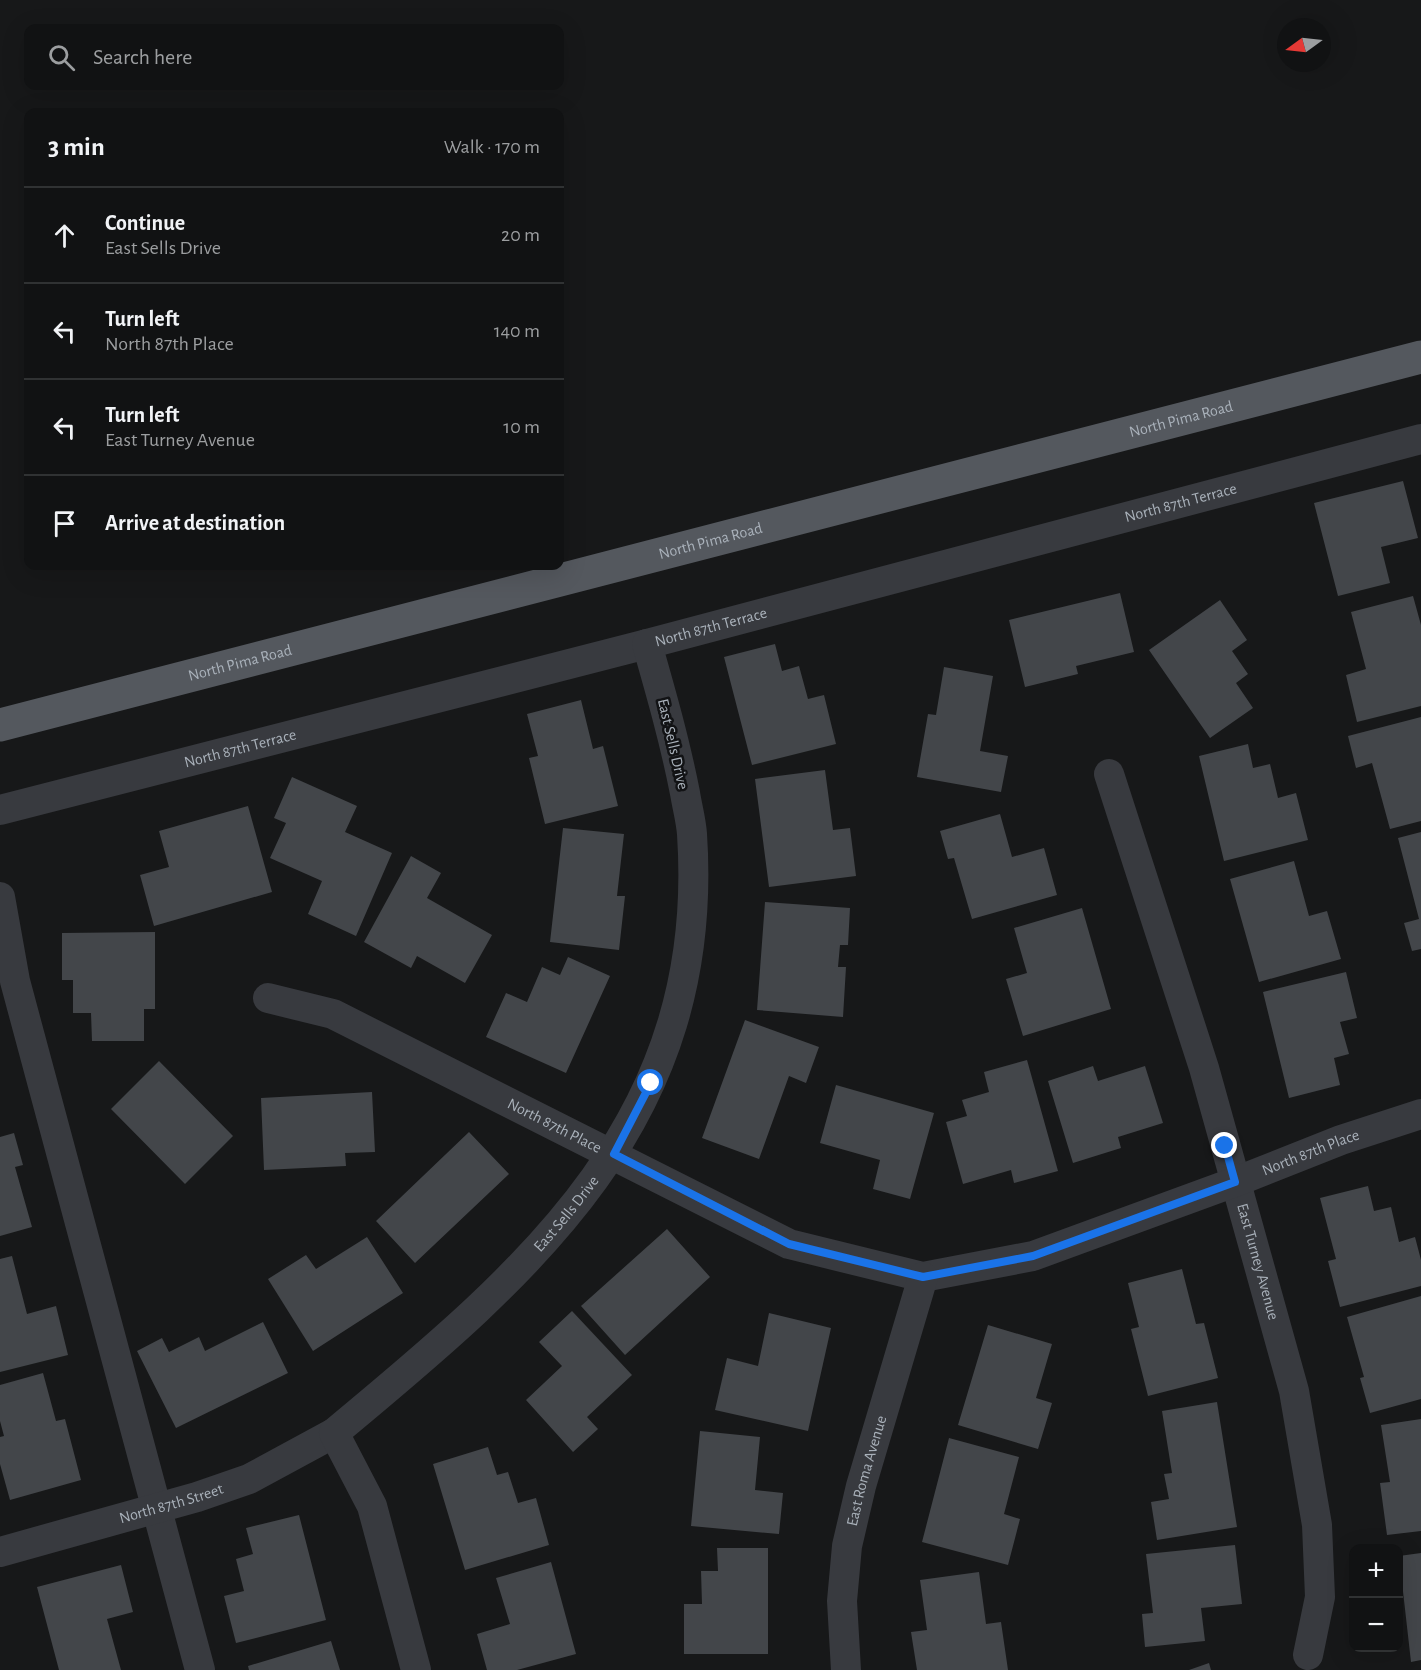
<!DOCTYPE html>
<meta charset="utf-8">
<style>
:root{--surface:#111213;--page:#1e2021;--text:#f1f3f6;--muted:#9c9ea0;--line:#303233}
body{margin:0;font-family:"Alegreya Sans",sans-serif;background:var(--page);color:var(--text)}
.controls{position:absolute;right:18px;bottom:18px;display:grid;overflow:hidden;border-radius:12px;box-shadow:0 6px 24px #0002}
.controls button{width:54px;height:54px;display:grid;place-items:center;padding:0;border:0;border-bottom:2px solid var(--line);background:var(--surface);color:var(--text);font:30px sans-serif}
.compass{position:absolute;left:1277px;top:18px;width:54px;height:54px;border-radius:50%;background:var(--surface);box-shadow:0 6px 24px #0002;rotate:255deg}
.stop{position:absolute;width:18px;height:18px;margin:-14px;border:4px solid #1a73e8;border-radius:50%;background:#fff}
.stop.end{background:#1a73e8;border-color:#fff;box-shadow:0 2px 6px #0008}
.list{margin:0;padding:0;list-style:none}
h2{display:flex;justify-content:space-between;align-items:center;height:78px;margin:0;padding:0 24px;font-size:26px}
h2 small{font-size:20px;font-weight:400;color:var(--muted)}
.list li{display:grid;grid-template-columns:39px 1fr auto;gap:18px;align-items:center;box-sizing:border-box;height:96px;padding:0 24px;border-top:2px solid var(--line)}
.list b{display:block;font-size:22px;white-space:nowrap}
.list p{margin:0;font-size:20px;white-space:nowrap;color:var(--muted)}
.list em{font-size:20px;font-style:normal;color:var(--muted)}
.icon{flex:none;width:33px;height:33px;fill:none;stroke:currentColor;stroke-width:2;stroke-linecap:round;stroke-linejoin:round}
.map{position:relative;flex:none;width:1421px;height:1670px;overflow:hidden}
.search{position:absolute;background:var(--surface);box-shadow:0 6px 24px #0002;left:24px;top:24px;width:540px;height:66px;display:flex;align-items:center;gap:15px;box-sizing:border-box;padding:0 21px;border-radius:12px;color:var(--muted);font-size:22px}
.panel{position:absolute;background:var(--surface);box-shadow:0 6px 24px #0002;left:24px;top:108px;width:540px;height:462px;border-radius:12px}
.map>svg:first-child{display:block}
.building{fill:#43464a}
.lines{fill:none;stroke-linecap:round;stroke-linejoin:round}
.minor{stroke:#383a3f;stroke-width:30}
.major{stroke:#54585e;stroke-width:33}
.route{stroke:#1a73e8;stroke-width:8}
.labels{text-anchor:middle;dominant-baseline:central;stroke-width:5;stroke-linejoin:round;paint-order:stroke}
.street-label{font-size:16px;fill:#a9b1ba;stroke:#121315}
</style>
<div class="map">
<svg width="1421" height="1670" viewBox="0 0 1421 1670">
<rect width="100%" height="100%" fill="#171819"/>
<path class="building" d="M1403,481L1418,538L1381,547L1390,583L1338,596L1314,503Z
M1120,593L1134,652L1076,666L1078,674L1025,687L1009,620Z
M1413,596L1421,625V706L1357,722L1346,675L1366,669L1351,612Z
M1220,600L1247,640L1232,651L1248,674L1236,683L1253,708L1210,738L1149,650Z
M775,644L782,671L799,666L808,699L824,695L836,744L752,765L724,657Z
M944,667L993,676L980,751L1008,756L1001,792L917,777L928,714L936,715Z
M581,700L593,749L603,746L618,806L545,824L529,758L538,756L527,714Z
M1421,717V821L1390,829L1372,763L1356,768L1348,736Z
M1248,744L1253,768L1270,764L1278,798L1296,793L1308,840L1224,861L1199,756Z
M825,770L833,830L850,828L856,876L769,887L755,779Z
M292,777L357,806L345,832L392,853L356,936L308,914L322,881L270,858L286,823L274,818Z
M248,806L272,892L154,926L140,875L169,867L159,831Z
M1000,814L1012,857L1044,848L1057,895L972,919L954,858L948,859L940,831Z
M563,828L624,834L617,896H625L619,950L550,942Z
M1421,832V949L1412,951L1404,923L1419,919L1398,838Z
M411,856L441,873L427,898L492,935L465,983L417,956L411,968L364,942Z
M1294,861L1309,916L1327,911L1341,959L1259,982L1230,879Z
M765,902L850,908L848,945H840L838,967H846L843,1017L757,1010Z
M1082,908L1111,1009L1023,1036L1006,979L1027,973L1014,928Z
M155,932V1009H144V1041H92L91,1013H73V980H62V933Z
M568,957L610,976L566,1073L486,1037L506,993L527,1002L542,967L560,975Z
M1346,972L1357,1018L1340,1022L1349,1054L1334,1058L1340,1085L1289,1098L1263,992Z
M745,1020L819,1047L806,1083L789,1076L759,1159L702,1138Z
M1027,1060L1058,1171L1014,1183L1011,1170L963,1184L946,1122L967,1116L962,1100L989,1092L984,1072Z
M159,1061L233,1136L185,1184L111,1109Z
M1093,1066L1098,1081L1145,1066L1163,1123L1118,1137L1121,1148L1073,1163L1048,1081Z
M836,1085L934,1113L910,1199L873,1189L880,1160L820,1143Z
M372,1092L375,1152L345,1153L346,1166L264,1170L261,1098Z
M469,1132L509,1174L415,1263L376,1221Z
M14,1133L23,1165L15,1167L32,1227L0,1236V1137Z
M1368,1186L1374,1211L1391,1207L1399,1242L1415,1237L1421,1260V1286L1340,1307L1328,1261L1336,1259L1320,1198Z
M667,1229L710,1277L625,1355L581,1306Z
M367,1237L403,1293L313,1351L268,1279L306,1255L316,1269Z
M12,1256L27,1314L56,1306L68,1355L0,1372V1259Z
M1182,1269L1196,1324L1204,1323L1218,1378L1148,1396L1131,1329L1139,1327L1128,1283Z
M1421,1296V1399L1370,1413L1360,1378L1364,1377L1347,1317Z
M572,1311L632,1375L587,1417L598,1429L573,1452L526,1400L562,1366L539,1342Z
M769,1313L831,1328L808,1431L715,1410L727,1358L758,1366Z
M263,1322L288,1373L176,1428L137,1351L162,1338L169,1352L199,1337L205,1351Z
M988,1325L1052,1344L1036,1398L1052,1403L1038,1449L958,1425Z
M43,1373L56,1421L65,1419L81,1480L10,1500L0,1464V1437L4,1436L0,1421V1385Z
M1217,1402L1237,1527L1157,1540L1151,1502L1169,1499L1164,1474L1172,1473L1162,1411Z
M1421,1419V1531L1387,1535L1380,1483L1390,1482L1381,1425Z
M700,1431L760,1437L755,1490L783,1493L779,1534L691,1526Z
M949,1438L1019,1457L1004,1514L1020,1519L1008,1565L922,1542Z
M488,1447L497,1475L508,1472L518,1503L536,1498L549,1545L465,1570L433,1464Z
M299,1515L326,1620L236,1643L224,1596L244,1591L236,1559L253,1554L246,1528Z
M1235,1545L1242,1604L1201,1608L1205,1641L1145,1647L1142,1614L1153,1613L1146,1554Z
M717,1548H768V1654H684V1604H702L701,1571H718Z
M1421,1553V1660L1411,1662L1399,1556Z
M551,1562L576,1654L517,1670H487L477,1634L510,1624L496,1578Z
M121,1565L133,1612L107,1619L121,1670H59L37,1587Z
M979,1572L986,1624L1001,1622L1008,1670H917L911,1632L927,1630L920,1580Z
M331,1641L340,1670H249L248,1666Z
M1209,1663L1211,1670H1189Z"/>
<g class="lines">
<g class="minor">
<path id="s1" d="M1109,774L1204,1068L1294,1391L1317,1525L1320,1597L1308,1655"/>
<path id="s2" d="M0,810L647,644L1421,439"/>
<path d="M0,897L15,981L200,1670"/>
<path id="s3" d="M268,998L333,1014L789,1244L923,1277L1033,1256L1235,1182L1341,1140L1421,1114"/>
<path id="s4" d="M0,1552L197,1497L249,1479L334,1433"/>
<path id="s5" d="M416,1670L372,1506L334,1433C533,1268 711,1118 692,834C691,820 687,806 685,793C675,742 661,693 647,644"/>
<path id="s6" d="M846,1670L842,1601L847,1546L861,1486L923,1277"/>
</g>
<path class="major" id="s7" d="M0,725L1421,357"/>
</g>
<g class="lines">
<path class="route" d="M651,1083L614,1154L789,1244L923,1277L1033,1256L1235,1182L1225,1146"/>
</g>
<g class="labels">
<g class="street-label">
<text stroke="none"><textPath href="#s7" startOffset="1220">North Pima Road</textPath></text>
<text stroke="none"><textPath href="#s2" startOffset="1220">North 87th Terrace</textPath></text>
<text stroke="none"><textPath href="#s7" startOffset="734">North Pima Road</textPath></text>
<text stroke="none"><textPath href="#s2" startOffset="734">North 87th Terrace</textPath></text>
<text stroke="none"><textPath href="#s7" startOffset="248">North Pima Road</textPath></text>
<text transform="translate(673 744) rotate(77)">East Sells Drive</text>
<text stroke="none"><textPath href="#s2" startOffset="248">North 87th Terrace</textPath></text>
<text stroke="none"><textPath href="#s3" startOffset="315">North 87th Place</textPath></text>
<text stroke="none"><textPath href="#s3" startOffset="1124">North 87th Place</textPath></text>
<text stroke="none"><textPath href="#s5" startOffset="572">East Sells Drive</textPath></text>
<text stroke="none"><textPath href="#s1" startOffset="510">East Turney Avenue</textPath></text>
<text stroke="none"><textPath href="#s6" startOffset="202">East Roma Avenue</textPath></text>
<text stroke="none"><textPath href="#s4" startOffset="178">North 87th Street</textPath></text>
</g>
</g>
</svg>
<div class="controls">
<button>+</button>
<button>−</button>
</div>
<svg class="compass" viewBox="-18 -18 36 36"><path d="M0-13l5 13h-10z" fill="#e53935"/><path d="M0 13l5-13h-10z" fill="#9c9ea0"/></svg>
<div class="stop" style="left:651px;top:1083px"></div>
<div class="stop end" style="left:1225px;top:1146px"></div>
<div class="search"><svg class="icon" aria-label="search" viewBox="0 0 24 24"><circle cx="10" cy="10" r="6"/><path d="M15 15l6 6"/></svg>Search here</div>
<section class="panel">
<h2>3 min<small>Walk · 170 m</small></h2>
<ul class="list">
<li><svg class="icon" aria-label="ahead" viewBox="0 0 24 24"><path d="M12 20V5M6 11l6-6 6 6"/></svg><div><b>Continue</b><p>East Sells Drive</p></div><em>20 m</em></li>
<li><svg class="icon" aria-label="left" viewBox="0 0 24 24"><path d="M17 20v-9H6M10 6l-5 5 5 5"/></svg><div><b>Turn left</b><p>North 87th Place</p></div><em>140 m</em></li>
<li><svg class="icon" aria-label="left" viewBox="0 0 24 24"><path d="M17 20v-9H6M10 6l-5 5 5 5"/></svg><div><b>Turn left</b><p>East Turney Avenue</p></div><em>10 m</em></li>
<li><svg class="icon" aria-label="arrive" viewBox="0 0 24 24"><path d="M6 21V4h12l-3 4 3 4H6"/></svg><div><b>Arrive at destination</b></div></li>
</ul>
</section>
</div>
